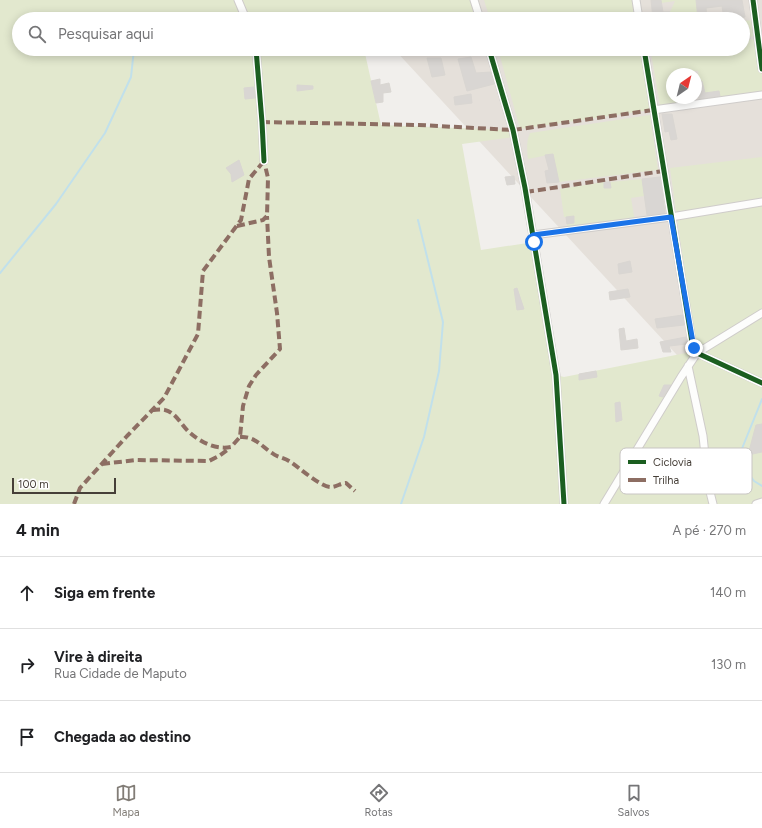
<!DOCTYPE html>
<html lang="pt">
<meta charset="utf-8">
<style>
:root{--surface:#fff;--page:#f6f6f6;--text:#202124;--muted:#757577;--line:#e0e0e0;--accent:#827d77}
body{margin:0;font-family:Figtree,sans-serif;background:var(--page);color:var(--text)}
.compass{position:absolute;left:666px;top:68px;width:36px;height:36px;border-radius:50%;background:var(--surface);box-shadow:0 2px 10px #0003;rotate:35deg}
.scale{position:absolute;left:12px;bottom:10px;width:104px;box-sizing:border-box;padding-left:4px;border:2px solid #463f38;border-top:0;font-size:11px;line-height:14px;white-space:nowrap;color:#463f38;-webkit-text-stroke:3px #fff;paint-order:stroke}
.stop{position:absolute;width:12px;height:12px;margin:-9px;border:3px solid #1a73e8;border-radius:50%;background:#fff}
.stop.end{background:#1a73e8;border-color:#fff;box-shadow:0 1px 4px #0008}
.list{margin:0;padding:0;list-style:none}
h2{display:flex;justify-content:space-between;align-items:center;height:52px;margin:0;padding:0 16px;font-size:17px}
h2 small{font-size:13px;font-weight:400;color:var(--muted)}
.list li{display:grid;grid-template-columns:26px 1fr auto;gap:12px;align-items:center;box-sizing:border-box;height:72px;padding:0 16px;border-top:1px solid var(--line)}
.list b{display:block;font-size:15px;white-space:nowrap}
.list p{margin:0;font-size:13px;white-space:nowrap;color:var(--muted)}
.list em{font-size:13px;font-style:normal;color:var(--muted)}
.icon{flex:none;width:22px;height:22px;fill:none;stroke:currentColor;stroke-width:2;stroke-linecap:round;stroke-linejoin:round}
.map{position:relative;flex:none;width:762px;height:504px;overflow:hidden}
.search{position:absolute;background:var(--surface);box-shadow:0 2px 10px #0003;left:12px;right:12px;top:12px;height:44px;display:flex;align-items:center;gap:10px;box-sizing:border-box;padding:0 14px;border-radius:22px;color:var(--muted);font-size:15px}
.sheet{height:268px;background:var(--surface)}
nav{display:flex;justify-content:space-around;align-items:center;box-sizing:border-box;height:56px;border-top:1px solid var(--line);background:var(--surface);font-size:11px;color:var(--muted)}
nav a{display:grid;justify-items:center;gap:2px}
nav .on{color:var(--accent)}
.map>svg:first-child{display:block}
.residential{fill:#e5e0da;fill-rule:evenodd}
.green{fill:#e2e8ce}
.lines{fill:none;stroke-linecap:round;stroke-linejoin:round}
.stream{stroke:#c1e0eb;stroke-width:2}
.building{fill:#d9d6d3;stroke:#d9d6d2}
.minor-casing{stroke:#cfccca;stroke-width:9}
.minor{stroke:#fdfdfc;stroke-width:7}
.quiet{stroke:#8d6e63;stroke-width:4;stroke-dasharray:8 4;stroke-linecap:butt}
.cycleway-casing{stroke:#fff;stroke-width:8}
.cycleway{stroke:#1b5e20;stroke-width:5}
.route{stroke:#1a73e8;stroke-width:5}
.key{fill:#fff;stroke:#c8c5c3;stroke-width:1}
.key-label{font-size:11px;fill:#463f38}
</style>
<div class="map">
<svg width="762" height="504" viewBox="0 0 762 504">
<rect width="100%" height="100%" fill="#f1efec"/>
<path class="residential" d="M349,0H762V447L394,49H743V19H367ZM672,74H696V98H672Z"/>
<path class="green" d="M0,0H472L478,19H19V49H364L381,125L513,130L514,137L462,144L481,250L534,242L556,375L564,377L696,351L670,168L762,157V504H0Z
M484,0H632L635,19H490Z
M661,0H696L698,19H673L670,12L675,1L661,3Z
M752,20L757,36L750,37L748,26H743V21Z
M750,39L758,41L762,68V95L721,100L719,92H714L716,101L707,102L702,81H699L698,71H693V74H672V98H679V106H660L651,53L665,55L678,53L677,49H743V40Z
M498,49H640L650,110L520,129Z
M650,115L658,170L559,182L553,154L528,159C527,150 526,142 530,133Z
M642,179L644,196L631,198L635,222L567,231V224L574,223V217H564L560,189L604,182V188H611L610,182Z"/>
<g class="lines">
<path class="stream" d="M138,19V16
M0,273L56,204L105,133L131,77L134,49
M762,399L741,451L746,470L754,481L762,486
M401,504L424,437L439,371L443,322L418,220"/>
</g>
<path class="building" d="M651,0H661L663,12H670L671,19H653Z
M696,0H742L745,17L724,19L722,6L706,8L707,19H698Z
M743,26H748L750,39L743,40Z
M471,57L476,73L491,72L494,84L467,91L458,59Z
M427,58H441L445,75L432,77Z
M380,79V85L389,83L391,92L383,93V102L376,103L371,81Z
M702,81L705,93L719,91L720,96L699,99L696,82Z
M297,85L313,86V89L297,91Z
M254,87L255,98L245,99L244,88Z
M471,94L472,103L455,105L454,97Z
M662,114H672L677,139L671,140L669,131L665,132Z
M553,154L559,182L547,183L545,171L549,170L545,155Z
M239,160L244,175L232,182L231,174L226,168Z
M514,176L515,184L507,185L505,177Z
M660,177L665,213L647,215L642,179Z
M604,182H610L611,188H604Z
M574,216V223L567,224L566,217Z
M630,261L632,272L619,274L618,264Z
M517,288L524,309L517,310L514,289Z
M628,289L630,297L610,300L609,292Z
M683,315L684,325L657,328L655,319Z
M624,328L626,341L637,339L638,348L621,350L619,329Z
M686,337L687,344L669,346L671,352H663L660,342Z
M596,371L597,377L579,380V374Z
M664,385H671L663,397L659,396Z
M620,402L622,420L616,422L615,403Z
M762,424V452L748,455L756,425Z"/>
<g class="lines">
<defs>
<path id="minor" d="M238,0L246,19
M474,0L480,19
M636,0L639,19
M753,0L762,69
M256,49L262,122L264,161
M489,49L513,130L525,188L556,375L564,504
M644,49L693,348L697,353L762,383
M653,110L762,95
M533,235L671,217L762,202
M688,366L703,436L708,484L713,504
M604,504L681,377L697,353L762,313
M756,504L762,502"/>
</defs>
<use href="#minor" class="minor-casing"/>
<use href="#minor" class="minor"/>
<path class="quiet" d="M391,49H443
M262,122L419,125L513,130L653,110
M526,192L663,171
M237,226L263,220L267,216L268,178L264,161
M152,410C156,410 161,409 165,410C175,412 181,424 188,431C200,442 215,450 231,447L240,437L243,406L249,386L256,375L280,349L277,313L269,257L267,216
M240,437C255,436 261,446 272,453C277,457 284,458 289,461C299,467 320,487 331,487C336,487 341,483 346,483L355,491
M102,464L136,460L209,461L219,456L230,448
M74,504L80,488L127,436L164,398L198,334L203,271L241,220L249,179L264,161"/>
<defs>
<path id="cycleway" d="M753,0L762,69
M256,49L262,122L264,161
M489,49L513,130L525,188L556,375L564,504
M644,49L693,348L697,353L762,383"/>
</defs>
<use href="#cycleway" class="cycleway-casing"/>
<use href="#cycleway" class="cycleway"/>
</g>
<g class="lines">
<path class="route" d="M534,242L533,235L671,217L694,348"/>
</g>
<rect x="620" y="448" width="132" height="46" rx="6" class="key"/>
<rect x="628" y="460" width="18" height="4" fill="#1b5e20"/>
<rect x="628" y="478" width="18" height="4" fill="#8d6e63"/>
<g class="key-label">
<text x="653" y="466">Ciclovia</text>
<text x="653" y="484">Trilha</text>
</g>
</svg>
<svg class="compass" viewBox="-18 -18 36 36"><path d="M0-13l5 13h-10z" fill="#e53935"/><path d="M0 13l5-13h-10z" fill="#757577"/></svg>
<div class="scale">100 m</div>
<div class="stop" style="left:534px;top:242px"></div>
<div class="stop end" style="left:694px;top:348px"></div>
<div class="search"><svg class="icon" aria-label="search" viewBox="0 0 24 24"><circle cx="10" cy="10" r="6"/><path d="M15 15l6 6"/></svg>Pesquisar aqui</div>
</div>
<section class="sheet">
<h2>4 min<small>A pé · 270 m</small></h2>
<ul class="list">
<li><svg class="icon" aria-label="ahead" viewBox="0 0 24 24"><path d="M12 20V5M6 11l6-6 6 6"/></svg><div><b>Siga em frente</b></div><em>140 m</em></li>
<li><svg class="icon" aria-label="right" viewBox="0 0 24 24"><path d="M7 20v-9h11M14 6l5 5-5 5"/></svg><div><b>Vire à direita</b><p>Rua Cidade de Maputo</p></div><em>130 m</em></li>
<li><svg class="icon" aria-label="arrive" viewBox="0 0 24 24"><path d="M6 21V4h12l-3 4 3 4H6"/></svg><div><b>Chegada ao destino</b></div></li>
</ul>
</section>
<nav>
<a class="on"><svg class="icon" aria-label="map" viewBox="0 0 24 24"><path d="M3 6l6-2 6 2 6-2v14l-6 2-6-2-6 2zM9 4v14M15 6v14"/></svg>Mapa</a>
<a><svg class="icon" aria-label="directions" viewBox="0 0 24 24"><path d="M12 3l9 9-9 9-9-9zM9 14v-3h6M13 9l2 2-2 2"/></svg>Rotas</a>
<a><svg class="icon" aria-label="saved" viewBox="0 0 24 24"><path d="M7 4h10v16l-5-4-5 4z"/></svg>Salvos</a>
</nav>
